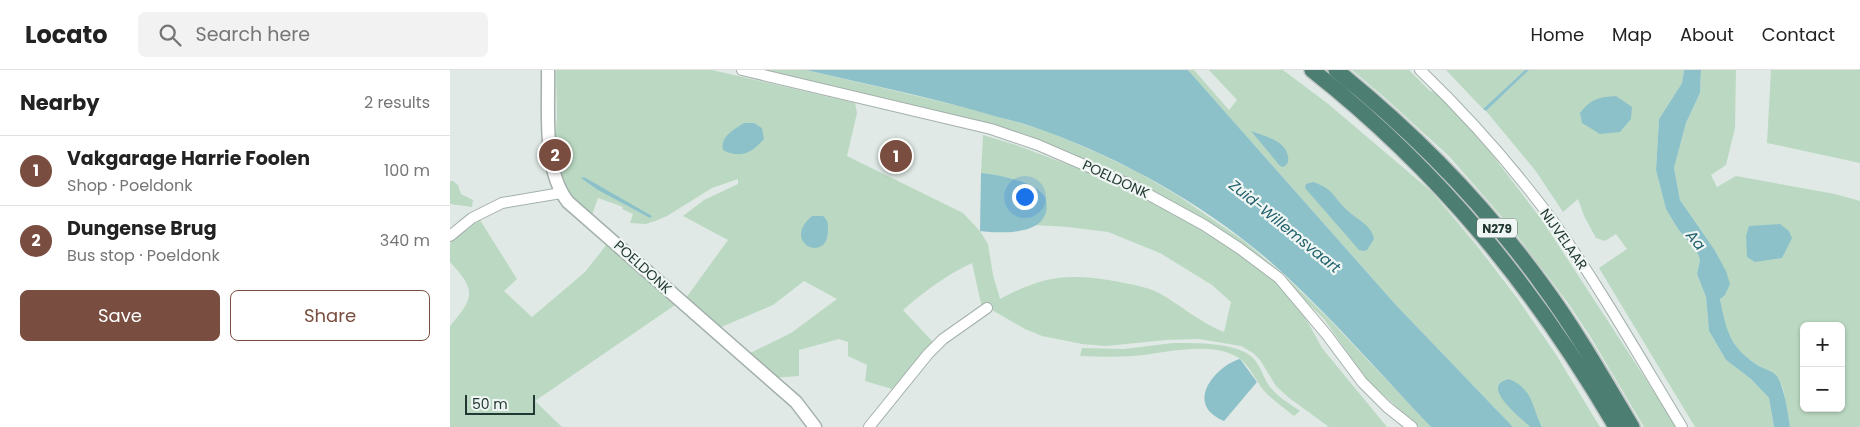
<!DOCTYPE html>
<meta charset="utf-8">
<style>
:root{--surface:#fff;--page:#f2f2f2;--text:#222;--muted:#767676;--line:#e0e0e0;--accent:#794d3f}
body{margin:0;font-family:Poppins,sans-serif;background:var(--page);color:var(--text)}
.controls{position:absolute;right:15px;bottom:15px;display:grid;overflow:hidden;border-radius:8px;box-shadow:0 1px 4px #0004}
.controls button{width:45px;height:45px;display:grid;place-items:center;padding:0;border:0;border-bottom:1px solid var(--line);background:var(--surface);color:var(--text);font:25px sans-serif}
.scale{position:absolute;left:15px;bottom:12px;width:70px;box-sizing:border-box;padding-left:5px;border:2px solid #223832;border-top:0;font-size:14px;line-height:18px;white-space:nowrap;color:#223832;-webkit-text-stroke:4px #f0f6f3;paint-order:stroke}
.you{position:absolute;left:574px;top:126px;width:18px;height:18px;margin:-12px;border:4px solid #fff;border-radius:50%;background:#1a73e8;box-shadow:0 0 0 8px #1a73e833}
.badge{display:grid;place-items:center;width:32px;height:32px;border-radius:50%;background:var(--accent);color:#fff;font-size:16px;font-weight:700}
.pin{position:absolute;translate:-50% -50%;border:2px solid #fff;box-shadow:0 1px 5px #0006}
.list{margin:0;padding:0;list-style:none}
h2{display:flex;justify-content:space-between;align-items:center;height:65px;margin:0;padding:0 20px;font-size:21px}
h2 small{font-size:16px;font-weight:400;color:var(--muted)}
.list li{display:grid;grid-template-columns:32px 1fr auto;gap:15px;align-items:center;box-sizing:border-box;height:70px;padding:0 20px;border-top:1px solid var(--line)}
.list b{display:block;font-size:19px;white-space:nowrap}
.list p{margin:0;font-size:16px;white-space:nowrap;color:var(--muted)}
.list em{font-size:16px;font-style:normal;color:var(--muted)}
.actions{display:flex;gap:10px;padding:15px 20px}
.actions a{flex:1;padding:11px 0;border:1px solid var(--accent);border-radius:8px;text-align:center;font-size:18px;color:var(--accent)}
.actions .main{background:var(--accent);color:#fff}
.icon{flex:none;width:28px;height:28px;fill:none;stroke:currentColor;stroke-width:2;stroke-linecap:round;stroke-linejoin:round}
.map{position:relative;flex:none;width:1410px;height:357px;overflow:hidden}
header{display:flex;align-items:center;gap:30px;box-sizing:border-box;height:70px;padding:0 25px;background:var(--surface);border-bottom:1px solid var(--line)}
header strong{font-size:24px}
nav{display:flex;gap:28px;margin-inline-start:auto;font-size:18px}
.search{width:350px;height:45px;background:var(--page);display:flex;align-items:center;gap:12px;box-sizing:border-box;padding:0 18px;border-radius:8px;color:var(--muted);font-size:19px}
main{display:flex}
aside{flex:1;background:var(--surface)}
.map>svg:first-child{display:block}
.green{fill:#bbd9c2;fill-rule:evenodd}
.water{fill:#8dc1ca}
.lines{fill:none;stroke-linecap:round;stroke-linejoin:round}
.minor-casing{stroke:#a3b0ac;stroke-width:12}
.tertiary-casing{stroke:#a3b0ac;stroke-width:15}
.trunk-casing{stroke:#bdc3c2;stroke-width:18}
.minor{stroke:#fff;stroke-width:10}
.tertiary{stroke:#fff;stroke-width:12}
.trunk{stroke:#4d7e72;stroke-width:15}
.labels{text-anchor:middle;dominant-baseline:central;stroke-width:4.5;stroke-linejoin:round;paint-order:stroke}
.shield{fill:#f0f6f3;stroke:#60716c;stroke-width:1}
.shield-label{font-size:12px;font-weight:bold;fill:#223832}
.street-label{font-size:14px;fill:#223832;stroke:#f0f6f3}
.water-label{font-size:15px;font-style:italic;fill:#23626e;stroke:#f0f6f3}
</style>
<header>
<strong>Locato</strong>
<div class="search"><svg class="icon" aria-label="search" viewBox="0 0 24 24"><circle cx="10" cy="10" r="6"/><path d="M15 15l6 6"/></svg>Search here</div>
<nav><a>Home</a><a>Map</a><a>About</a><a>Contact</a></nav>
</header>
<main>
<aside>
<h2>Nearby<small>2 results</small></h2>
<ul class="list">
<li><span class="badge">1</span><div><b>Vakgarage Harrie Foolen</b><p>Shop · Poeldonk</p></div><em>100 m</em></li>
<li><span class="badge">2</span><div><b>Dungense Brug</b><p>Bus stop · Poeldonk</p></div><em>340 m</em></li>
</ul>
<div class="actions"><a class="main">Save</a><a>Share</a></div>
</aside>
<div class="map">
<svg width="1410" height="357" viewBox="0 0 1410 357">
<rect width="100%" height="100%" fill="#e0e9e5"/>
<path class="green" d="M106,0H262L405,33L407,43L397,86L513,143L530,161L538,174L543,205L550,229C593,206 617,203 664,211C679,214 695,216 709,223C731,235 750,253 774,262L781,232L762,215L710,183L658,162L618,157L584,155L594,146L595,126C579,111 552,105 531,103L533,65L566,75L651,107L696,128L777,174L824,207L855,247L872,278L937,357H879L838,327L826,316L810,290L803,283L791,276L749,269L716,270L656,276L632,274L592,266L575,259L542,240L536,243L532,238L522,193C496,205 475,221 453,240L483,272L442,319L415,311L417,295L398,286V272L389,269L349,280V306L323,308L298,284L341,263L387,229L354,211L323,235L269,258L236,228L278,170L233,146L254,130L288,114V109L262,118L217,146L205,151L196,154L180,153L183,144L172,139L173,137L148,128L142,145L122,127L110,105L105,78L107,46ZM134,107L179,137L132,108Z
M306,0H356L518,38L594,60L648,83L689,103L727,125L759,147L794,171L833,204L876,246L981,357H969L917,310L874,249L830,206L791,176L589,73Z
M738,0H744L779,40L787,30L759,0H833L877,33L982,122L1028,177L1067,228L1105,283L1150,357H1092L1091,354L1069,345L1080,357H1063L945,234Z
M902,0H959L980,21L989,23L1034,74L1092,150L1227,357H1194L1140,266L1118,233L1058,154L999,86L934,27Z
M996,0H1075L1033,39Z
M1079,0H1234L1232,13L1209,49L1206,100L1216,138L1228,159L1248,184L1250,190L1247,204L1256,227L1259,261L1276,290L1301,309L1319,328L1324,357H1245L1149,198L1177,179L1166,164L1155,171L1146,168L1134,146L1128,129L1113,142L1085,100L1036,41Z
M1251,0H1286L1285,58L1276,95L1261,105L1267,117L1286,106L1385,124L1410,131V357H1340L1333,318L1325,304L1311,297L1291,284L1275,258L1270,228L1273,197L1264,179L1230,130L1224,98L1236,53L1250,23ZM1354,256H1391V338H1354Z
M1321,0H1410V93L1317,73Z
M0,111H3L8,115L11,124L23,130L22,137L0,134Z
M30,150L67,209L54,221L82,247L135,202L157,174L225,235L85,331L112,357H0V256C25,227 26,220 0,192V173Z
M723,273C744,273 785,272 802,287C811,295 813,308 820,317C828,327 840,334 850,341L844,346C835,339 825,332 817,324C807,314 801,297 789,288C762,270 714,283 684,286C666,287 648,287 630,286L632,278L674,279Z"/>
<path class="water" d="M356,0H738L945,234L1063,357H981C932,306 886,252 834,204C766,141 681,93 595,61C580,55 563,51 548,47C485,28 420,15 356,0Z
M1075,0H1079L1036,41L1033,39Z
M1234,0H1251L1250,23L1236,53L1224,98L1230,130L1264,179L1276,201L1280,214L1275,225L1270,229C1276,259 1279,276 1306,294C1311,298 1321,300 1326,305C1334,315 1338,343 1340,357H1324L1319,328L1301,309L1276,290L1259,261L1256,227L1247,204L1250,190L1248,184L1228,159L1216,139L1206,100L1209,49L1232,13Z
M1166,26L1182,37L1181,49L1170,62L1150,64L1132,53L1130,43C1141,29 1149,27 1166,26Z
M294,53H304L312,58L314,69C302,83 290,89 273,80C270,66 285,59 294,53Z
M801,61C814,66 837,71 838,87C839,92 838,94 833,97L830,96Z
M531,103C546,104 587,112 595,127C597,131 597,138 596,142C590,166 548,163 530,161Z
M134,107L202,146L200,148L148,120L131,108Z
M863,112C884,119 883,127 897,140C907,150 921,154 924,169L917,180L914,181L909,180L855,118L856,114Z
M362,146H373C378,150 378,153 378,160C378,195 330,173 362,146Z
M1330,154L1339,161L1342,168L1332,188L1305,192L1297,187L1296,166L1299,156Z
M790,289L807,312L774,351C767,348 759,343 756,336C748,316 774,293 790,289Z
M1059,309C1084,320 1081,336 1092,357H1080C1071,347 1028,316 1059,309Z"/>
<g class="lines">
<defs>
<path id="minor" d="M292,0L541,59L588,75L683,116L754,155L789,178L829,208L877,265L912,312L937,337L962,357
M970,0C1018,46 1063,97 1103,151C1150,217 1190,288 1232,357
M0,166L22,148L52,133L111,123
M419,357L478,284L493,269L537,238"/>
<path id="tertiary" d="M98,0C99,40 92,99 118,132L346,332L365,357"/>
<path id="trunk" d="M862,0C989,100 1085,218 1166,357
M886,0C963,62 1033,133 1091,213C1125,259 1153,308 1182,357"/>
</defs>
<use href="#minor" class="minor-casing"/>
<use href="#tertiary" class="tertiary-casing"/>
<use href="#trunk" class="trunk-casing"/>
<use href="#minor" class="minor"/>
<use href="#tertiary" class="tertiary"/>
<use href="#trunk" class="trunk"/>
</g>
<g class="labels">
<rect class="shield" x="1027" y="148.5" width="40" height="19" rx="4"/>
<g class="shield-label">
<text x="1047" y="158">N279</text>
</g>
<g class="street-label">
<text transform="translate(666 109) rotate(25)">POELDONK</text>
<text transform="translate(1114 169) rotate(55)">NIJVELAAR</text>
<text transform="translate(193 197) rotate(42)">POELDONK</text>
</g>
<g class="water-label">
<text transform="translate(835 156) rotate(39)">Zuid-Willemsvaart</text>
<text transform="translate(1246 170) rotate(51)">Aa</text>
</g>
</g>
</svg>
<div class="controls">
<button>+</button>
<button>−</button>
</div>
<div class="scale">50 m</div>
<div class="you"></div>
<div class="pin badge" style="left:446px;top:86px">1</div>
<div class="pin badge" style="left:105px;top:85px">2</div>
</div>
</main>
